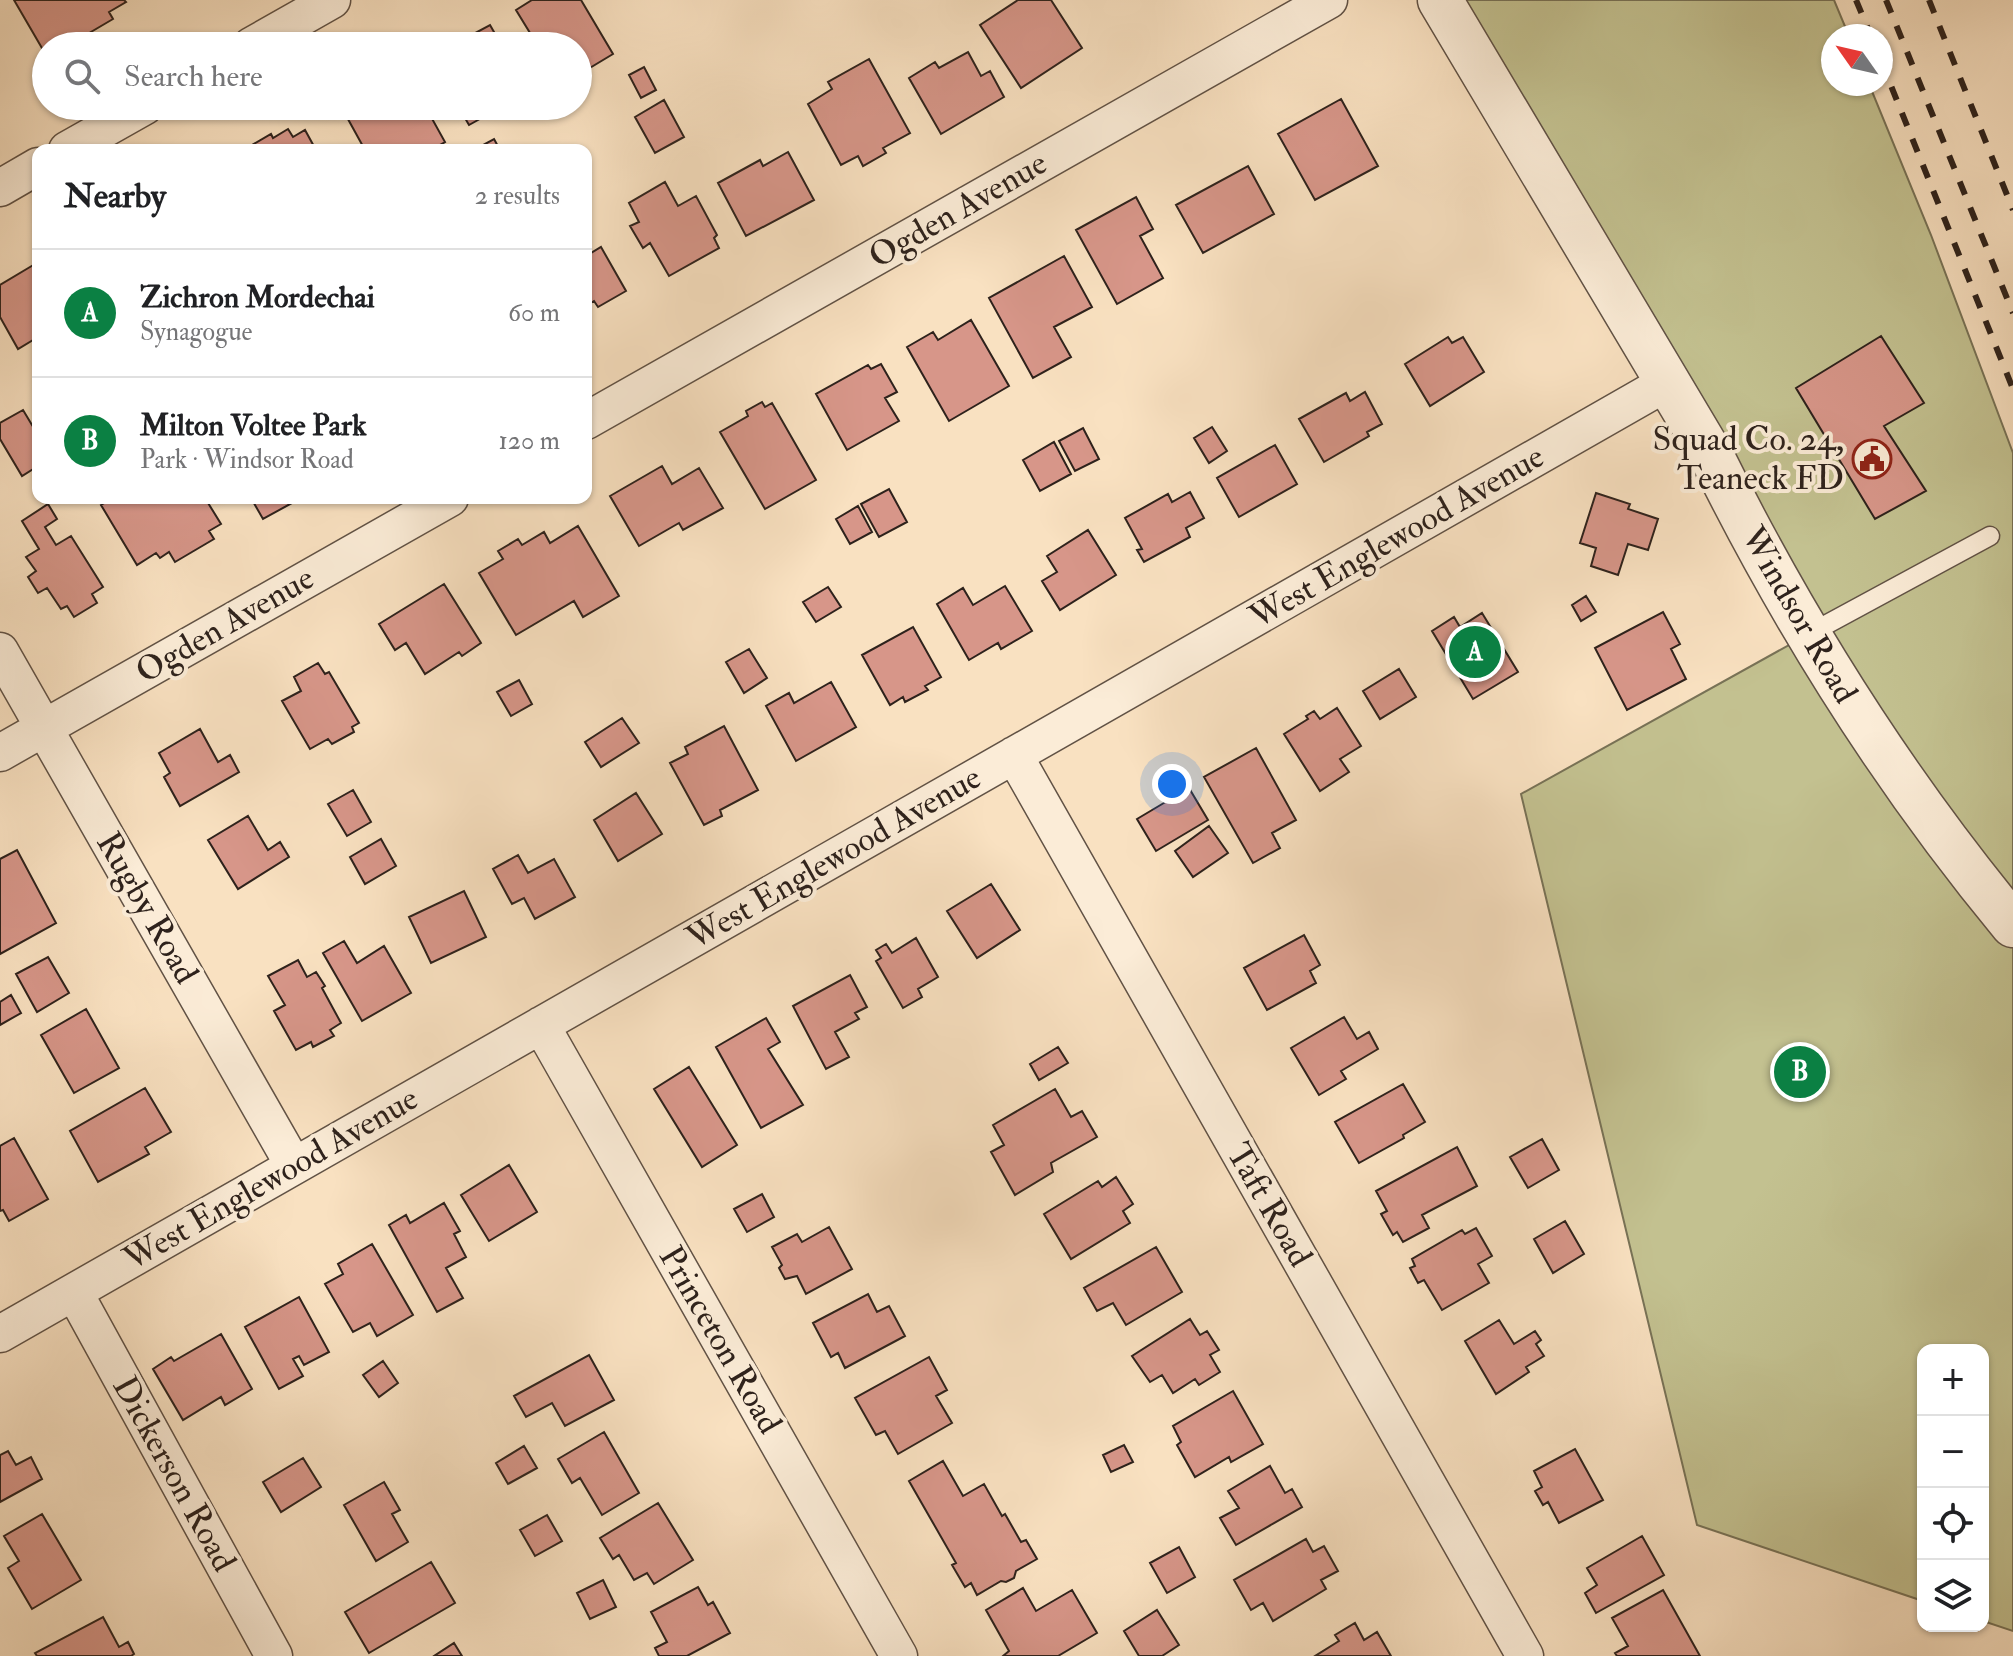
<!DOCTYPE html>
<meta charset="utf-8">
<style>
:root{--surface:#fff;--page:#f6f6f6;--text:#202124;--muted:#757577;--line:#e0e0e0;--accent:#0b8043}
body{margin:0;font-family:"IM FELL Double Pica",serif;background:var(--page);color:var(--text)}
.controls{position:absolute;right:24px;bottom:24px;display:grid;overflow:hidden;border-radius:16px;box-shadow:0 2px 6px #0004}
.controls button{width:72px;height:72px;display:grid;place-items:center;padding:0;border:0;border-bottom:2px solid var(--line);background:var(--surface);color:var(--text);font:40px sans-serif}
.compass{position:absolute;left:1821px;top:24px;width:72px;height:72px;border-radius:50%;background:var(--surface);box-shadow:0 2px 6px #0004;rotate:304deg}
.you{position:absolute;left:1172px;top:784px;width:28px;height:28px;margin:-20px;border:6px solid #fff;border-radius:50%;background:#1a73e8;box-shadow:0 0 0 12px #1a73e833}
.badge{display:grid;place-items:center;width:52px;height:52px;border-radius:50%;background:var(--accent);color:#fff;font-size:26px;font-weight:700}
.pin{position:absolute;translate:-50% -50%;border:4px solid #fff;box-shadow:0 2px 8px #0006}
.list{margin:0;padding:0;list-style:none}
h2{display:flex;justify-content:space-between;align-items:center;height:104px;margin:0;padding:0 32px;font-size:34px}
h2 small{font-size:26px;font-weight:400;color:var(--muted)}
.list li{display:grid;grid-template-columns:52px 1fr auto;gap:24px;align-items:center;box-sizing:border-box;height:128px;padding:0 32px;border-top:2px solid var(--line)}
.list b{display:block;font-size:30px;white-space:nowrap}
.list p{margin:0;font-size:26px;white-space:nowrap;color:var(--muted)}
.list em{font-size:26px;font-style:normal;color:var(--muted)}
.icon{flex:none;width:44px;height:44px;fill:none;stroke:currentColor;stroke-width:2;stroke-linecap:round;stroke-linejoin:round}
.map{position:relative;flex:none;width:2013px;height:1656px;overflow:hidden}
.search{position:absolute;background:var(--surface);box-shadow:0 2px 6px #0004;left:32px;top:32px;width:560px;height:88px;display:flex;align-items:center;gap:20px;box-sizing:border-box;padding:0 28px;border-radius:44px;color:var(--muted);font-size:30px}
.panel{position:absolute;background:var(--surface);box-shadow:0 2px 6px #0004;left:32px;top:144px;width:560px;height:360px;border-radius:16px}
.map>svg:first-child{display:block}
.green{fill:#c3c190;stroke:#787256;stroke-width:2}
.building{fill:#d79689;stroke:#2e221c;stroke-width:2}
.lines{fill:none;stroke-linecap:round;stroke-linejoin:round}
.service-casing{stroke:#615245;stroke-width:21}
.minor-casing{stroke:#615245;stroke-width:39}
.tertiary-casing{stroke:#615245;stroke-width:47}
.service{stroke:#fbecd7;stroke-width:18}
.minor{stroke:#fbecd7;stroke-width:36}
.tertiary{stroke:#fbecd7;stroke-width:44}
.rail{stroke:#2e221c;stroke-width:6;stroke-dasharray:14 14;stroke-linecap:butt}
.labels{text-anchor:middle;dominant-baseline:central;stroke-width:8;stroke-linejoin:round;paint-order:stroke}
.street-label{font-size:34px;fill:#2e221c;stroke:#fbecd7}
.poi-label{font-size:34px;fill:#2e221c;stroke:#fbecd7;text-anchor:end}
</style>
<div class="map">
<svg width="2013" height="1656" viewBox="0 0 2013 1656">
<rect width="100%" height="100%" fill="#f9e1c1"/>
<filter id="stains"><feTurbulence type="fractalNoise" baseFrequency=".0025" numOctaves="4"/><feColorMatrix values="0 0 0 0 .2 0 0 0 0 .09 0 0 0 0 .02 0 0 0 .5 -.17"/></filter>
<radialGradient id="worn" r=".72"><stop offset=".6" stop-color="#630" stop-opacity="0"/><stop offset="1" stop-color="#630" stop-opacity=".3"/></radialGradient>
<path class="green" d="M1440,0H1834L1849,36H1833V84H1869L1931,235L2013,453V1631L1983,1621V1350H1923V1601L1697,1525L1521,794L1807,635Z"/>
<path class="building" d="M14,0H124L126,2L109,12L113,19L67,46H46V55Z
M532,0H581L613,54L578,75V46H559L558,43L553,46H538L516,10Z
M1018,0H1051L1082,48L1021,88L980,25Z
M490,25L502,46H451Z
M968,52L981,76L990,71L1004,97L941,134L909,78L935,62L939,68Z
M869,59L910,133L883,148L886,153L863,166L858,156L841,165L808,104L832,89L828,82Z
M644,67L656,90L641,98L629,75Z
M1341,99L1378,166L1315,200L1278,134Z
M664,100L684,137L655,153L635,117Z
M349,106H425L445,142L431,150H365L343,110Z
M458,106H503L469,125Z
M288,129L293,137L305,130L316,150L245,149L271,134L273,138Z
M494,139L500,150H474Z
M788,152L814,200L746,236L718,183L760,160L763,166Z
M1248,166L1274,214L1203,253L1176,205Z
M665,182L678,206L696,196L717,235L714,238L719,248L669,276L650,243L643,248L630,226L639,222L629,203Z
M1136,197L1153,229L1140,236L1163,278L1117,304L1076,230Z
M601,247L626,291L598,307L594,301L586,306V256Z
M1064,256L1092,307L1054,327L1071,357L1033,378L989,298Z
M35,264L38,269V337L18,349L0,317V285Z
M971,320L1009,386L949,421L907,347L933,332L938,340Z
M1881,336L1924,403L1884,426L1926,491L1875,519L1796,388Z
M1448,337L1452,343L1463,337L1484,372L1430,406L1405,364Z
M881,364L897,392L885,398L899,421L847,450L816,394L868,365L871,369Z
M1365,392L1382,424L1367,432L1369,436L1324,462L1299,419L1346,393L1350,401Z
M762,402L765,407L772,403L816,480L765,509L720,432L748,416L746,411Z
M23,410L38,435V466L22,476L0,439V423Z
M1212,427L1227,451L1209,463L1194,438Z
M1083,428L1099,459L1075,471L1059,441Z
M1054,442L1071,474L1040,491L1023,460Z
M1275,445L1297,484L1239,517L1217,478Z
M662,466L672,484L699,468L723,508L683,530L679,523L639,546L610,496Z
M889,489L907,522L879,537L861,504Z
M1190,492L1204,518L1186,528L1190,537L1144,562L1137,550L1142,549L1125,518L1168,494L1172,502Z
M1596,493L1630,504L1628,509L1658,519L1648,550L1628,544L1618,575L1591,566L1596,548L1580,543Z
M113,498H205L221,524L209,531L214,539L175,562L169,552L160,558L156,553L137,565L101,505Z
M251,498H301L263,519Z
M48,504L57,519L45,527L56,545L71,536L103,587L92,594L97,603L74,617L67,606L61,609L47,588L38,593L28,577L36,571L26,557L39,549L22,521Z
M858,506L872,532L850,544L836,519Z
M578,526L619,596L583,617L574,601L516,635L479,573L503,559L498,551L518,539L522,545L544,532L550,543Z
M1088,530L1116,575L1060,610L1042,581L1057,572L1047,556Z
M444,584L481,643L462,656L459,652L425,674L406,643L395,650L379,624Z
M1005,586L1032,631L1001,649L998,643L969,660L937,604L963,588L973,605Z
M828,587L841,607L816,622L803,602Z
M1586,596L1596,612L1581,621L1572,605Z
M1663,612L1680,644L1671,649L1686,679L1627,710L1595,648Z
M1482,613L1518,672L1473,699L1432,631L1454,617L1460,627Z
M913,627L941,677L925,686L928,690L905,702L903,697L890,705L862,655Z
M749,649L767,678L744,693L726,662Z
M318,663L325,674L329,672L359,723L352,727L354,732L332,744L328,739L310,749L282,701L301,691L294,677Z
M1399,669L1416,697L1380,719L1363,691Z
M519,680L532,704L511,716L497,692Z
M831,682L856,727L796,761L766,706L789,693L794,703Z
M1337,708L1361,746L1340,759L1349,772L1320,791L1284,734L1308,719L1306,716L1314,711L1320,719Z
M622,718L639,743L601,767L585,742Z
M724,726L758,790L720,810L722,816L704,825L670,763L688,754L685,747Z
M200,729L218,762L230,755L239,772L180,806L164,777L170,773L159,753Z
M1256,748L1296,820L1272,833L1280,848L1253,863L1204,777Z
M1189,788L1208,820L1156,851L1137,819Z
M353,790L371,822L347,836L328,804Z
M636,793L662,834L618,861L594,820Z
M248,816L268,850L280,842L289,857L238,889L208,840Z
M1209,826L1228,853L1193,877L1175,851Z
M381,839L396,866L365,884L350,857Z
M17,850L56,923L0,954V859Z
M518,855L528,873L554,859L575,897L535,919L524,898L512,904L493,869Z
M991,884L1020,930L977,958L947,911Z
M464,891L486,937L431,963L409,917Z
M1304,935L1320,965L1310,971L1316,983L1267,1010L1244,968Z
M916,938L938,977L918,989L922,997L903,1008L876,961L881,958L876,950L886,944L892,953Z
M344,941L357,963L384,946L411,993L362,1021L323,953Z
M48,957L69,993L37,1012L16,974Z
M298,960L307,977L316,972L325,986L322,988L341,1023L330,1030L334,1036L313,1047L311,1042L296,1050L274,1011L285,1005L268,976Z
M850,975L867,1007L855,1013L859,1019L835,1032L849,1057L826,1069L793,1006Z
M11,995L21,1013L0,1025V1002Z
M86,1009L119,1068L74,1093L41,1035Z
M1344,1017L1357,1039L1369,1032L1378,1049L1341,1071L1346,1079L1319,1095L1291,1048Z
M766,1018L780,1042L768,1049L803,1105L761,1128L716,1047Z
M1058,1047L1068,1063L1039,1080L1030,1064Z
M689,1067L737,1145L702,1167L654,1089Z
M1403,1084L1425,1122L1403,1135L1404,1138L1359,1163L1335,1122Z
M145,1088L171,1132L145,1147L149,1154L98,1182L70,1131Z
M1055,1089L1071,1117L1082,1111L1097,1137L1051,1163L1053,1172L1015,1195L991,1152L1004,1145L993,1125Z
M14,1138L48,1199L9,1221L3,1210L0,1211V1146Z
M1542,1139L1559,1170L1528,1188L1510,1157Z
M1457,1147L1477,1186L1422,1215L1429,1228L1403,1242L1397,1232L1393,1235L1381,1214L1387,1211L1376,1191Z
M509,1165L537,1212L489,1241L461,1195Z
M1116,1177L1133,1204L1123,1211L1130,1223L1071,1259L1044,1214L1098,1181L1102,1187Z
M762,1194L774,1217L747,1232L734,1209Z
M444,1203L460,1231L454,1234L466,1257L446,1268L463,1298L437,1312L389,1225L406,1215L410,1223Z
M1565,1221L1584,1254L1553,1273L1534,1239Z
M829,1227L852,1269L806,1294L797,1276L785,1279L779,1268L782,1265L772,1247L797,1234L802,1242Z
M1476,1228L1492,1256L1478,1264L1489,1283L1442,1310L1424,1280L1418,1283L1410,1268L1415,1266L1412,1259L1462,1230L1465,1234Z
M372,1244L413,1315L377,1336L370,1323L353,1332L325,1284L343,1274L338,1264Z
M1156,1247L1182,1292L1126,1325L1113,1303L1097,1311L1084,1288Z
M868,1294L877,1312L889,1306L905,1336L845,1368L838,1353L831,1357L813,1323Z
M299,1297L329,1352L304,1365L299,1356L293,1359L303,1376L279,1389L245,1327Z
M1190,1319L1200,1335L1207,1331L1219,1350L1210,1355L1220,1372L1199,1385L1195,1379L1173,1393L1162,1375L1150,1382L1132,1356Z
M1499,1320L1514,1344L1535,1331L1541,1340L1536,1344L1544,1356L1526,1367L1529,1372L1496,1394L1465,1341Z
M221,1334L252,1389L225,1405L221,1397L183,1420L153,1369L171,1357L174,1361Z
M589,1355L614,1400L565,1426L552,1403L526,1417L514,1396Z
M929,1357L947,1390L936,1396L952,1423L898,1454L885,1431L876,1435L855,1398Z
M383,1361L398,1383L379,1397L363,1375Z
M1233,1391L1263,1444L1231,1462L1229,1457L1195,1477L1177,1445L1181,1442L1173,1426Z
M604,1432L639,1493L602,1515L580,1478L572,1483L558,1459Z
M1124,1445L1133,1462L1111,1472L1103,1455Z
M524,1446L537,1468L508,1484L496,1463Z
M1575,1449L1603,1500L1559,1523L1548,1502L1543,1505L1535,1491L1542,1487L1534,1471Z
M8,1451L16,1465L31,1457L42,1479L0,1502V1455Z
M303,1458L321,1487L281,1512L263,1482Z
M943,1461L963,1496L984,1484L1002,1516L1005,1514L1021,1542L1026,1540L1037,1559L1016,1571L1014,1578L1006,1582L1001,1581L977,1595L971,1583L965,1587L952,1565L956,1563L909,1481Z
M1270,1466L1285,1493L1292,1489L1302,1507L1236,1545L1220,1518L1239,1508L1228,1491Z
M384,1482L400,1510L392,1514L408,1542L376,1561L344,1505Z
M658,1503L693,1560L654,1584L647,1573L634,1580L619,1555L613,1559L600,1538Z
M42,1514L81,1580L32,1609L8,1568L19,1561L4,1536Z
M547,1515L562,1541L535,1556L520,1530Z
M1642,1536L1664,1575L1596,1613L1585,1593L1597,1585L1587,1568Z
M1306,1539L1313,1552L1324,1546L1338,1571L1321,1580L1326,1589L1273,1621L1263,1603L1251,1610L1234,1580Z
M1179,1547L1195,1577L1167,1593L1150,1563Z
M431,1562L455,1603L369,1653L345,1612Z
M603,1580L616,1607L590,1619L577,1593Z
M698,1587L708,1605L713,1602L730,1633L687,1656H659L655,1648L667,1642L651,1612Z
M1023,1588L1036,1611L1072,1590L1097,1633L1058,1656H1003L1009,1651L986,1610Z
M1663,1590L1700,1656H1617L1615,1653L1628,1646L1612,1618Z
M1157,1610L1179,1645L1162,1656H1139L1124,1631Z
M103,1617L119,1647L128,1642L134,1654L131,1656H37L35,1653Z
M1355,1623L1364,1640L1377,1632L1391,1656H1315L1339,1641L1335,1635Z
M454,1643L462,1656H434Z"/>
<g class="lines">
<defs>
<path id="service" d="M1807,635L1990,536"/>
<path id="minor" d="M251,46L332,0
M67,150L145,106
M0,188L38,166
M586,421L1329,0
M0,651L294,1166
M0,753L450,498
M1014,755L1525,1656
M541,1025L899,1656
M74,1292L274,1656
M0,1334L1668,382"/>
<path id="tertiary" d="M1440,0L1711,455C1794,623 1893,780 2013,925"/>
</defs>
<use href="#service" class="service-casing"/>
<use href="#minor" class="minor-casing"/>
<use href="#tertiary" class="tertiary-casing"/>
<use href="#service" class="service"/>
<use href="#minor" class="minor"/>
<use href="#tertiary" class="tertiary"/>
<path class="rail" d="M1856,0L1871,36
M1886,0L2013,313
M1929,0L2013,210
M1881,61L2013,389"/>
</g>
<defs>
<symbol id="civic-ring" viewBox="-11 -11 22 22"><circle r="9.5" fill="#fbecd7" stroke="#8f2418" stroke-width="1.5"/><path d="M-.6-6.5H3V-4.5H.6V-3L4-1V1h2V6H-6V1h2V-1L-.6-3ZM-1.2 2.5V6h2.4V2.5Z" fill="#8f2418"/></symbol>
</defs>
<g fill-rule="evenodd">
<use href="#civic-ring" x="1850" y="437" width="44" height="44"/>
</g>
<g class="labels">
<g class="street-label">
<text transform="translate(958 210) rotate(-30)">Ogden Avenue</text>
<text transform="translate(1397 537) rotate(-30)">West Englewood Avenue</text>
<text transform="translate(1799 615) rotate(60)">Windsor Road</text>
<text transform="translate(225 625) rotate(-30)">Ogden Avenue</text>
<text transform="translate(834 858) rotate(-30)">West Englewood Avenue</text>
<text transform="translate(147 908) rotate(60)">Rugby Road</text>
<text transform="translate(271 1179) rotate(-30)">West Englewood Avenue</text>
<text transform="translate(1269 1205) rotate(60)">Taft Road</text>
<text transform="translate(720 1340) rotate(60)">Princeton Road</text>
<text transform="translate(174 1474) rotate(61)">Dickerson Road</text>
</g>
<g class="poi-label">
<text x="1844" y="439">Squad Co. 24,<tspan x="1844" dy="39">Teaneck FD</tspan></text>
</g>
</g>
<rect width="100%" height="100%" filter="url(#stains)"/>
<rect width="100%" height="100%" fill="url(#worn)"/>
</svg>
<div class="controls">
<button>+</button>
<button>−</button>
<button><svg class="icon" aria-label="locate" viewBox="0 0 24 24"><circle cx="12" cy="12" r="6"/><path d="M12 2v4M12 18v4M2 12h4M18 12h4"/></svg></button>
<button><svg class="icon" aria-label="layers" viewBox="0 0 24 24"><path d="M12 4l9 5-9 5-9-5zM3 14l9 5 9-5"/></svg></button>
</div>
<svg class="compass" viewBox="-18 -18 36 36"><path d="M0-13l5 13h-10z" fill="#e53935"/><path d="M0 13l5-13h-10z" fill="#757577"/></svg>
<div class="you"></div>
<div class="pin badge" style="left:1475px;top:652px">A</div>
<div class="pin badge" style="left:1800px;top:1072px">B</div>
<div class="search"><svg class="icon" aria-label="search" viewBox="0 0 24 24"><circle cx="10" cy="10" r="6"/><path d="M15 15l6 6"/></svg>Search here</div>
<section class="panel">
<h2>Nearby<small>2 results</small></h2>
<ul class="list">
<li><span class="badge">A</span><div><b>Zichron Mordechai</b><p>Synagogue</p></div><em>60 m</em></li>
<li><span class="badge">B</span><div><b>Milton Voltee Park</b><p>Park · Windsor Road</p></div><em>120 m</em></li>
</ul>
</section>
</div>
